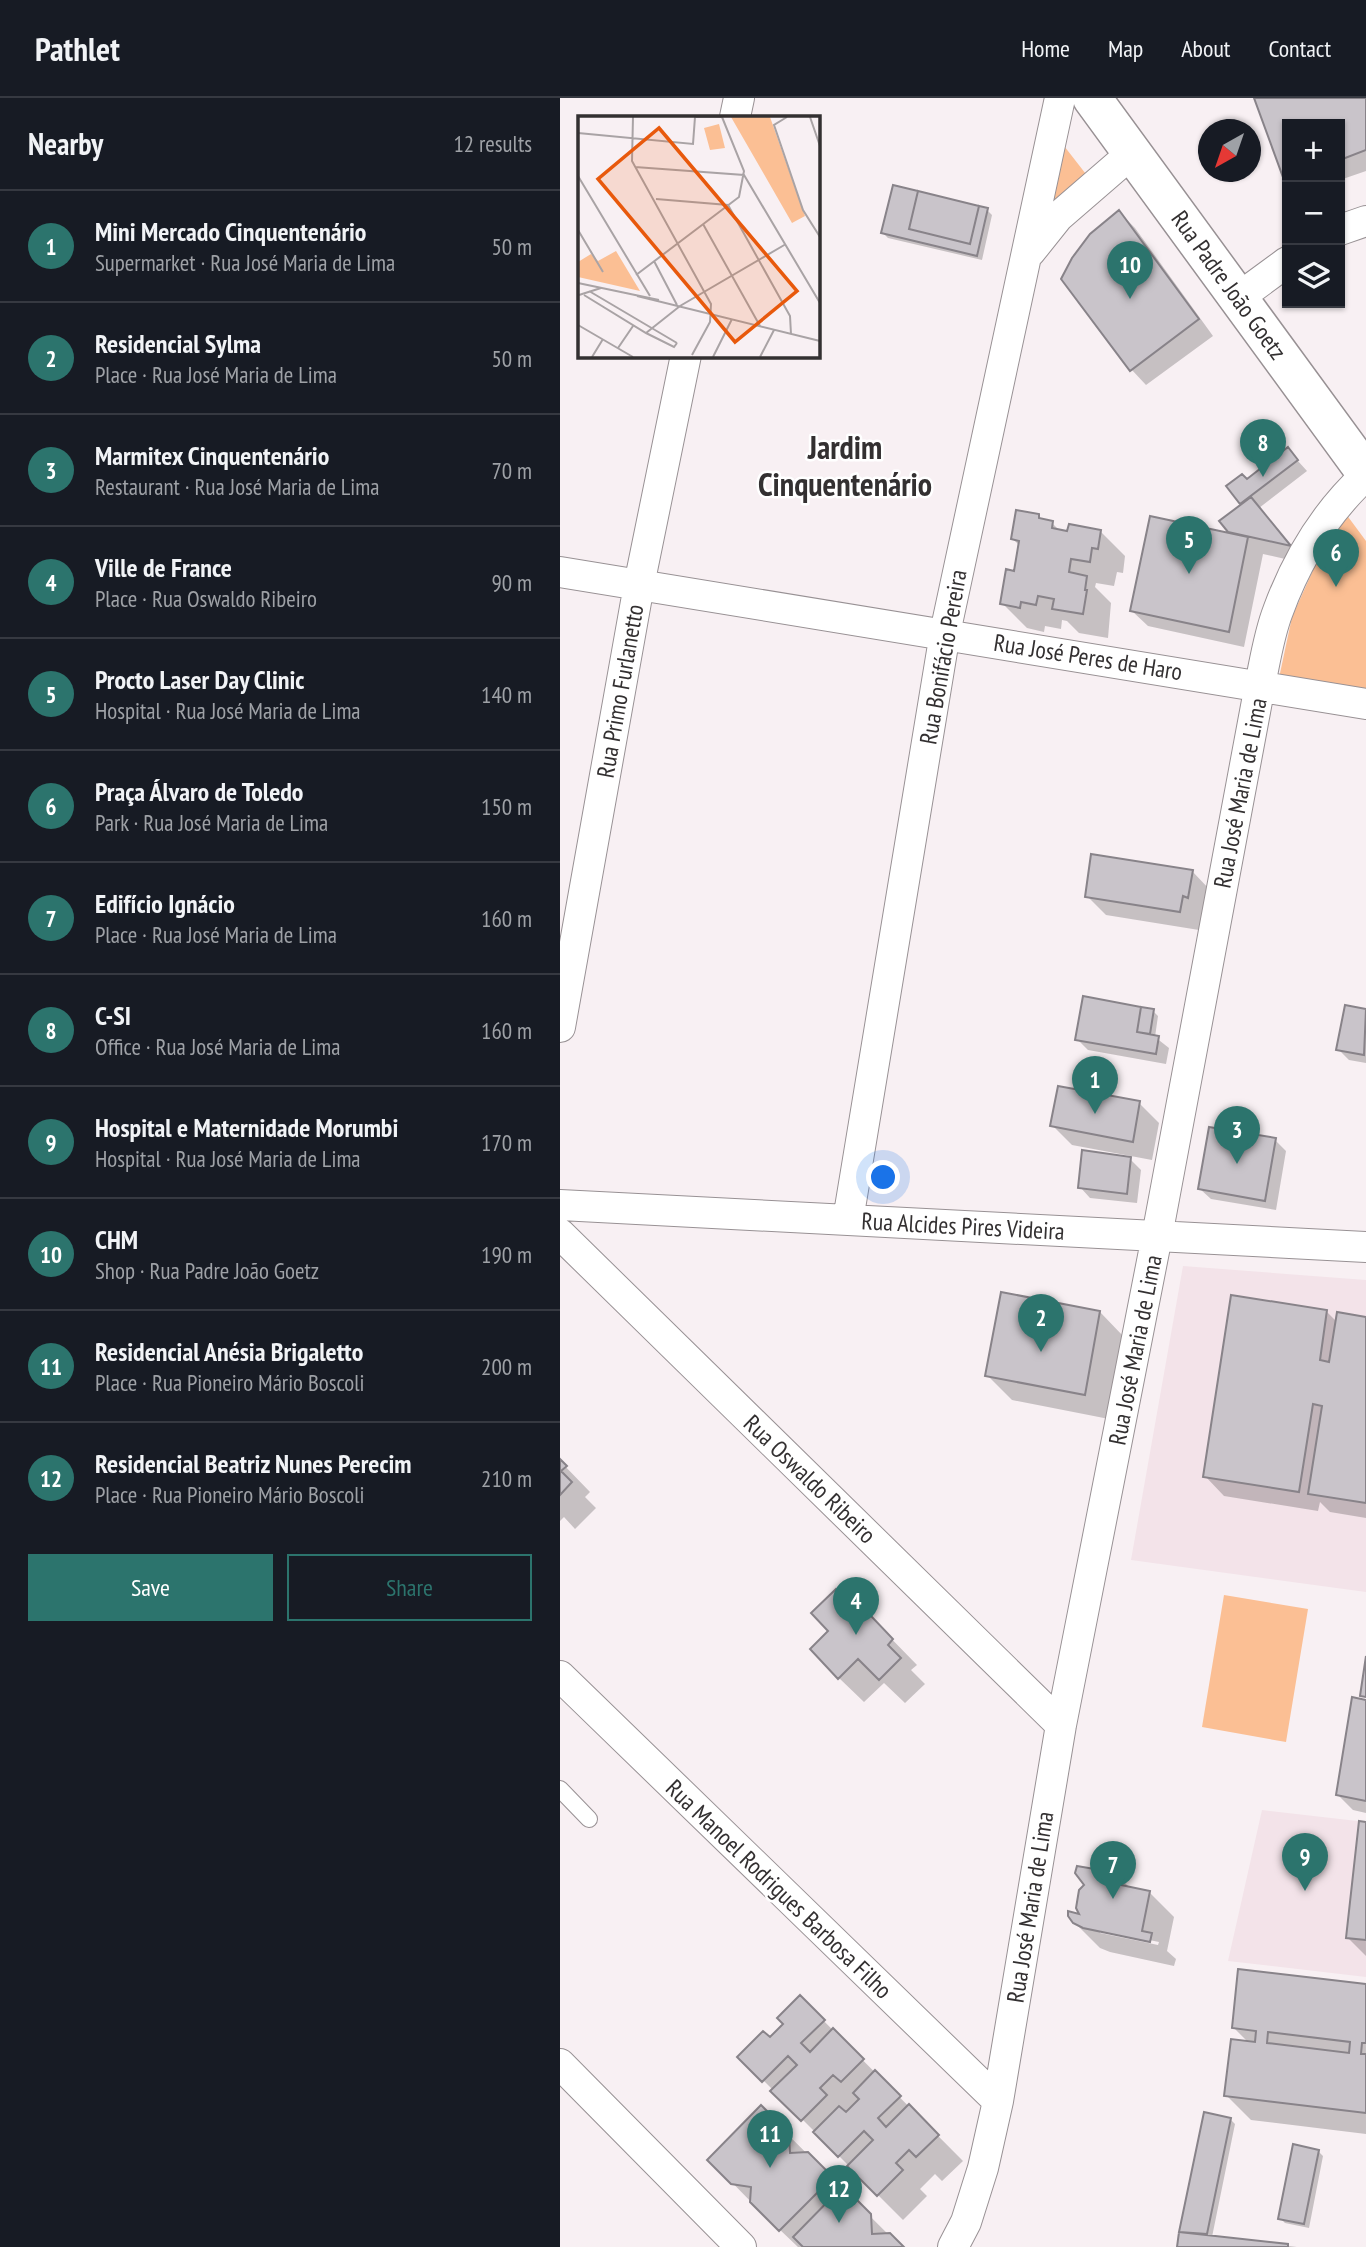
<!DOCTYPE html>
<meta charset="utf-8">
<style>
:root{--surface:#171b24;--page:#20242c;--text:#f1f3f6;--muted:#9ea1a6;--line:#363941;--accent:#2c746d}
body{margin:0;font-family:"PT Sans Narrow",sans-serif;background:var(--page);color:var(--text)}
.controls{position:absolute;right:21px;top:21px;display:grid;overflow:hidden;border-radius:0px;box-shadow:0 2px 5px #0004}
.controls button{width:63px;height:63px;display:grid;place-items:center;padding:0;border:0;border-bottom:2px solid var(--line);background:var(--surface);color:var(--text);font:35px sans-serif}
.compass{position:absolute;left:638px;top:21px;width:63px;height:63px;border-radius:50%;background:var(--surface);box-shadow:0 2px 5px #0004;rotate:220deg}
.you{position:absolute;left:324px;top:1080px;width:24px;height:24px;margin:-18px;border:5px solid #fff;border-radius:50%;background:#1a73e8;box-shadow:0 0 0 10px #1a73e833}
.badge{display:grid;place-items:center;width:46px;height:46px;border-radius:50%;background:var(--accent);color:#fff;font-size:23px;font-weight:700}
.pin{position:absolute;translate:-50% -58px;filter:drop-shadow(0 2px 4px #0008)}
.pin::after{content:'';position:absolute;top:37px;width:24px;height:21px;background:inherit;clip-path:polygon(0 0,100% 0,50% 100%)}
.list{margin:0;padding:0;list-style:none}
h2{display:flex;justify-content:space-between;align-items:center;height:91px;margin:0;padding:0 28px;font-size:30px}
h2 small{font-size:23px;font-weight:400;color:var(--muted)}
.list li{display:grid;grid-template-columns:46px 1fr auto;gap:21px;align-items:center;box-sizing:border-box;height:112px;padding:0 28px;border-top:2px solid var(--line)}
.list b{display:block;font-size:26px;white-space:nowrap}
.list p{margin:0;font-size:23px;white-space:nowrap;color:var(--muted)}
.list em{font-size:23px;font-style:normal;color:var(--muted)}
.actions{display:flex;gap:14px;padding:21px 28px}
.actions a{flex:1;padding:16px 0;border:2px solid var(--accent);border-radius:0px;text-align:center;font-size:24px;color:var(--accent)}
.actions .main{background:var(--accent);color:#fff}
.icon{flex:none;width:38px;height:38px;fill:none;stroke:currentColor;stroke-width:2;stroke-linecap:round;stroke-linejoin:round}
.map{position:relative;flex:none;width:806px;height:2149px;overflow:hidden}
header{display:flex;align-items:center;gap:42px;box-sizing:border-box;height:98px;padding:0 35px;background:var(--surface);border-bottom:2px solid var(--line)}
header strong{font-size:33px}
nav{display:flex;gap:38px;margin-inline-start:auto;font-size:24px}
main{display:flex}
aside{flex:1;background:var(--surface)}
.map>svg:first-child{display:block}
.built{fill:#f3e3e9}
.green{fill:#fbbf94}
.shadow{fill:#0003;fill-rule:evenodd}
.building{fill:#c9c4ca;stroke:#888389;stroke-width:2;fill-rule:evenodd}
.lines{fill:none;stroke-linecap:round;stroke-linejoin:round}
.service-casing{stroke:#989194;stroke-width:18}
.minor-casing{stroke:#989194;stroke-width:32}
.tertiary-casing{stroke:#989194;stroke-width:41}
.service{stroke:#fff;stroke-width:16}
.minor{stroke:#fff;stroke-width:30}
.tertiary{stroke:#fff;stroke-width:38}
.labels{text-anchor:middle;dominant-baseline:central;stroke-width:5;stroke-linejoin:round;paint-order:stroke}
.street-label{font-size:24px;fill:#333031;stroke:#fff}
.district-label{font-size:32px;font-weight:bold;fill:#333031;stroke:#fff}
.inset-road{fill:none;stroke:#a9a3a5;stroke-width:2}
.view{fill:#e8590c;fill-opacity:0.15;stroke:#e8590c;stroke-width:3.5}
.inset-edge{fill:none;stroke:#333031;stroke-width:3.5}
</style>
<header>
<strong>Pathlet</strong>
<nav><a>Home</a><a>Map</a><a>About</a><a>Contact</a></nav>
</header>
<main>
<aside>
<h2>Nearby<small>12 results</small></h2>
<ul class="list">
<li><span class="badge">1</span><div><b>Mini Mercado Cinquentenário</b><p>Supermarket · Rua José Maria de Lima</p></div><em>50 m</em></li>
<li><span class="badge">2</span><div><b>Residencial Sylma</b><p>Place · Rua José Maria de Lima</p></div><em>50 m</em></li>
<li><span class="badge">3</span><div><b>Marmitex Cinquentenário</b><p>Restaurant · Rua José Maria de Lima</p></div><em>70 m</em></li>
<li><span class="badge">4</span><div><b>Ville de France</b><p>Place · Rua Oswaldo Ribeiro</p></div><em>90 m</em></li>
<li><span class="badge">5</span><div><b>Procto Laser Day Clinic</b><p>Hospital · Rua José Maria de Lima</p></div><em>140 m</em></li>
<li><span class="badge">6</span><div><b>Praça Álvaro de Toledo</b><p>Park · Rua José Maria de Lima</p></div><em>150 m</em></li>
<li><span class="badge">7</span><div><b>Edifício Ignácio</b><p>Place · Rua José Maria de Lima</p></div><em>160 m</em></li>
<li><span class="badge">8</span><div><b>C-SI</b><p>Office · Rua José Maria de Lima</p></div><em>160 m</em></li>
<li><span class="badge">9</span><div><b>Hospital e Maternidade Morumbi</b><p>Hospital · Rua José Maria de Lima</p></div><em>170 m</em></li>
<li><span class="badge">10</span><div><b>CHM</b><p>Shop · Rua Padre João Goetz</p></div><em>190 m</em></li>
<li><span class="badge">11</span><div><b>Residencial Anésia Brigaletto</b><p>Place · Rua Pioneiro Mário Boscoli</p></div><em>200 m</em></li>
<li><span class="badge">12</span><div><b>Residencial Beatriz Nunes Perecim</b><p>Place · Rua Pioneiro Mário Boscoli</p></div><em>210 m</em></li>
</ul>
<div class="actions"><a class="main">Save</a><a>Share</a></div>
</aside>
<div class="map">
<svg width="806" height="2149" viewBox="0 0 806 2149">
<rect width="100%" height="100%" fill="#f8f0f3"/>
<path class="built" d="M623,1168L806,1182V1494L571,1462Z
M702,1712L806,1724V1879L668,1863Z"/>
<path class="green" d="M501,44L529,80L488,111Z
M786,416L806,443V593L719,580L732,519L759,459Z
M664,1497L748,1511L726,1644L642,1629Z"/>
<path class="shadow" d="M695,0H806V73L780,82V26H727V83Z
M427,112L432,117L422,162L328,140L323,135Z
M559,114L575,130L653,238L586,287L571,271Z
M728,352L747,373L699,410L747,466L703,456L684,549L588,528L572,513L674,438L670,433L683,407L669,389L687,383Z
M478,418L483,423L492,425L501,434H541L565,458L563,475L557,474L554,488L536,485L535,489L551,505L548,540L519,535L507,523L502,522L501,531L485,528L484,534L467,530L442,505L455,475L460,448L453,441Z
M632,773L651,793L647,818L642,817L639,832L546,817L527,798Z
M786,909L806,913V965L789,962L778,951Z
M593,913L598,918L595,939L609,950L606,966L528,952L517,941Z
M579,1005L599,1025L592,1062L512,1047L492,1027Z
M715,1042L726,1053L716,1112L651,1101L640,1091Z
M568,1059L581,1072L577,1105L530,1100L520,1089Z
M540,1214L564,1239L549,1321L452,1302L427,1277Z
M767,1214L777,1224L806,1220V1420L770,1414L760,1404L758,1413L664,1398L645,1378Z
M0,1363L30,1394L25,1399L36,1410L15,1431L4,1419L0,1423Z
M288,1505L317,1526L357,1567L351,1572L365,1586L345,1605L324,1585L304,1604L279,1580L270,1533Z
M806,1603V1715L793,1712L778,1697Z
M806,1725V1858L788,1840Z
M557,1777L571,1791L589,1794L614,1819L607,1853L616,1861L614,1868L550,1854L540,1850L514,1824L523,1819ZM540,1832L599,1844L598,1847L540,1835Z
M806,1888V2036L691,2022L666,1997L689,1945L674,1930Z
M240,1899L403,2063L382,2083L375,2076L360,2091L367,2098L343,2122L180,1959L210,1941L225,1926Z
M201,2010L341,2149H238L198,2111L150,2062Z
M670,2021L675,2026L652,2139L737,2149H619L621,2134Z
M758,2053L763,2058L749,2130L725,2125L720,2120Z"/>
<path class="building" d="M694,0H806V52L780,62V26H727V81L724,82Z
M333,87L358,93L349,131L410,146L419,108L428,110L417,158L321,135Z
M358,93L419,108L410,146L349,131Z
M559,112L639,221L570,273L501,181L512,160L530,136Z
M728,349L738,362L680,406L666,388L682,376L687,381Z
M691,399L731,448L668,434L659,423Z
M456,412L479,416V420L493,423L492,430L507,433L509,426L541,432L538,451L532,450L530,464L511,461L509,474L527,478L525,492H527L523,516L492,511L494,501L478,498L476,507L461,504L460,510L440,506L446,471L454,473L459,443L451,441Z
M590,418L688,439L669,534L570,513Z
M531,756L633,772L628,800L623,798L620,814L525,799Z
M523,898L581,909L577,934L599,938L596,956L515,942Z
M785,907L806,911L804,957L776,952Z
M581,909L594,911L590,936L577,934Z
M498,988L580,1003L573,1044L490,1028Z
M649,1029L716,1040L705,1103L638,1091Z
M522,1052L571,1059L567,1096L518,1090Z
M441,1194L540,1213L525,1297L425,1278Z
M671,1197L767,1212L760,1262L769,1264L777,1214L806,1219V1405L748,1396L762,1308L753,1306L739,1394L643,1379Z
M0,1361L7,1368L1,1373L12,1384L0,1397Z
M276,1491L288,1503L292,1498L333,1541L328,1547L341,1560L319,1582L298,1561L278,1581L250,1551L268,1533L251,1515Z
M806,1558V1599L800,1598Z
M792,1599L806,1602V1703L776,1697Z
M799,1723L806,1724V1842L786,1840Z
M517,1768L558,1775L556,1786L590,1793L582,1833L592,1835L590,1844L523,1830L513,1825L508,1818V1813L519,1816L516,1810L519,1792L524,1787L515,1775Z
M678,1871L806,1886V1945H802L801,1956H806V2015L664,1998L671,1941L695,1944L696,1933L672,1930ZM708,1934L790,1944L789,1955L707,1945Z
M240,1897L265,1922L241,1945L250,1954L273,1930L304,1961L281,1984L273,1977L260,1990L267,1997L241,2023L210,1993L237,1967L228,1958L202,1984L177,1959L203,1933L210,1939L223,1926L217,1920Z
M315,1972L341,1998L318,2020L326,2029L349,2006L379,2037L356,2059L349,2052L336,2065L343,2072L317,2098L287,2068L313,2042L304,2033L278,2059L253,2034L279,2008L286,2014L299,2001L293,1995Z
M201,2007L229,2035L230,2055L248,2054L273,2079L219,2133L190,2104L191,2089L171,2086L147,2062Z
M644,2014L671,2020L647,2136L619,2134Z
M733,2046L759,2052L744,2126L718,2121Z
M283,2088L311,2116L312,2136L330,2135L344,2149H243L233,2139Z
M619,2134L728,2146V2149H617Z"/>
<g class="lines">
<defs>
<path id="service" d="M0,1691L29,1721"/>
<path id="minor" d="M175,19L179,0
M780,132L806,123
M470,154L498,119L572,55
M678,200L727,164
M0,474L806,606
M0,929L79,487L126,257
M0,1107L806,1149
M288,1122L385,535L500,0
M0,1136L501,1627
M0,1578L438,2003
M0,1966L181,2149
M393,2149L406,2124L423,2070L438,2003L501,1627L597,1138L700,587C705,563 709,536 718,513C737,461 766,414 806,377"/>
<path id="tertiary" d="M532,0L806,375"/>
</defs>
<use href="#service" class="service-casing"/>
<use href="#minor" class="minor-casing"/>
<use href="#tertiary" class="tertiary-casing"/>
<use href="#service" class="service"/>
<use href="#minor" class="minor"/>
<use href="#tertiary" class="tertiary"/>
</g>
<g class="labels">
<g class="street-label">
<text transform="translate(669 187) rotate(54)">Rua Padre João Goetz</text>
<text transform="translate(383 559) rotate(-80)">Rua Bonifácio Pereira</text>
<text transform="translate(528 559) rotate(9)">Rua José Peres de Haro</text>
<text transform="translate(60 593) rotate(-80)">Rua Primo Furlanetto</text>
<text transform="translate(680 695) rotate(-79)">Rua José Maria de Lima</text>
<text transform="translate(403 1128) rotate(3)">Rua Alcides Pires Videira</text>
<text transform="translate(575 1252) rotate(-79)">Rua José Maria de Lima</text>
<text transform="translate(250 1381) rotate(44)">Rua Oswaldo Ribeiro</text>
<text transform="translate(219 1791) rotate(44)">Rua Manoel Rodrigues Barbosa Filho</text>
<text transform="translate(470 1809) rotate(-81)">Rua José Maria de Lima</text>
</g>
<g class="district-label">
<text x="285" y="349">Jardim<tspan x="285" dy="37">Cinquentenário</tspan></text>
</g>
</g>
<g transform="translate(18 18)">
<rect width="242" height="242" fill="#f8f0f3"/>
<path d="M153,1H192L227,100L214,107ZM141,8L147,32L132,34L126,12ZM38,135L62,175L0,161V146L13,138L20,145Z" fill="#fbbf94"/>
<path class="inset-road" d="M55,1L54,45L133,188L132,206L114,239M116,1H144M209,1L196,9L225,94L242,121M232,1L242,30M0,17L115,28L117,1M57,51L166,59L242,187M0,60L72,180M78,83L150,89L212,200L213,218M125,108L182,210M0,114L25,156M76,145L99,189M58,159L161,81L166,55L144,1M0,167L81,184M11,175L99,227M1,179L23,172M6,179L68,217L96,231L99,227M59,180L242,225M0,209L55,241M68,217L102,190L208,128M40,232L55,210M14,241L25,223M135,241L154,203M182,241L196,214"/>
<path class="view" d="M81,12L219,175L157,226L20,63Z"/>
<rect width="242" height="242" class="inset-edge"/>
</g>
</svg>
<div class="controls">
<button>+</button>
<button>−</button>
<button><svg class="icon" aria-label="layers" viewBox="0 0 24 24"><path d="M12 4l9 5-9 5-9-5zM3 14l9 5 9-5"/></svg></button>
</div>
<svg class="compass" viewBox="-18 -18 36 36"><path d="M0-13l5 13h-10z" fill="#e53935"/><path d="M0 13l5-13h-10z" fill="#9ea1a6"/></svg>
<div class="you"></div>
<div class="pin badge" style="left:535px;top:1016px">1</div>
<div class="pin badge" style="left:481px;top:1254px">2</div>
<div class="pin badge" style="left:677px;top:1066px">3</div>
<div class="pin badge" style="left:296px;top:1537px">4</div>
<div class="pin badge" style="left:629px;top:476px">5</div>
<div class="pin badge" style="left:776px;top:489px">6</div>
<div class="pin badge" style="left:553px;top:1801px">7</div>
<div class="pin badge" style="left:703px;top:379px">8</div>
<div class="pin badge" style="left:745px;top:1793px">9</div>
<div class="pin badge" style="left:570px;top:201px">10</div>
<div class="pin badge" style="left:210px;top:2070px">11</div>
<div class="pin badge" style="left:279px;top:2125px">12</div>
</div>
</main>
